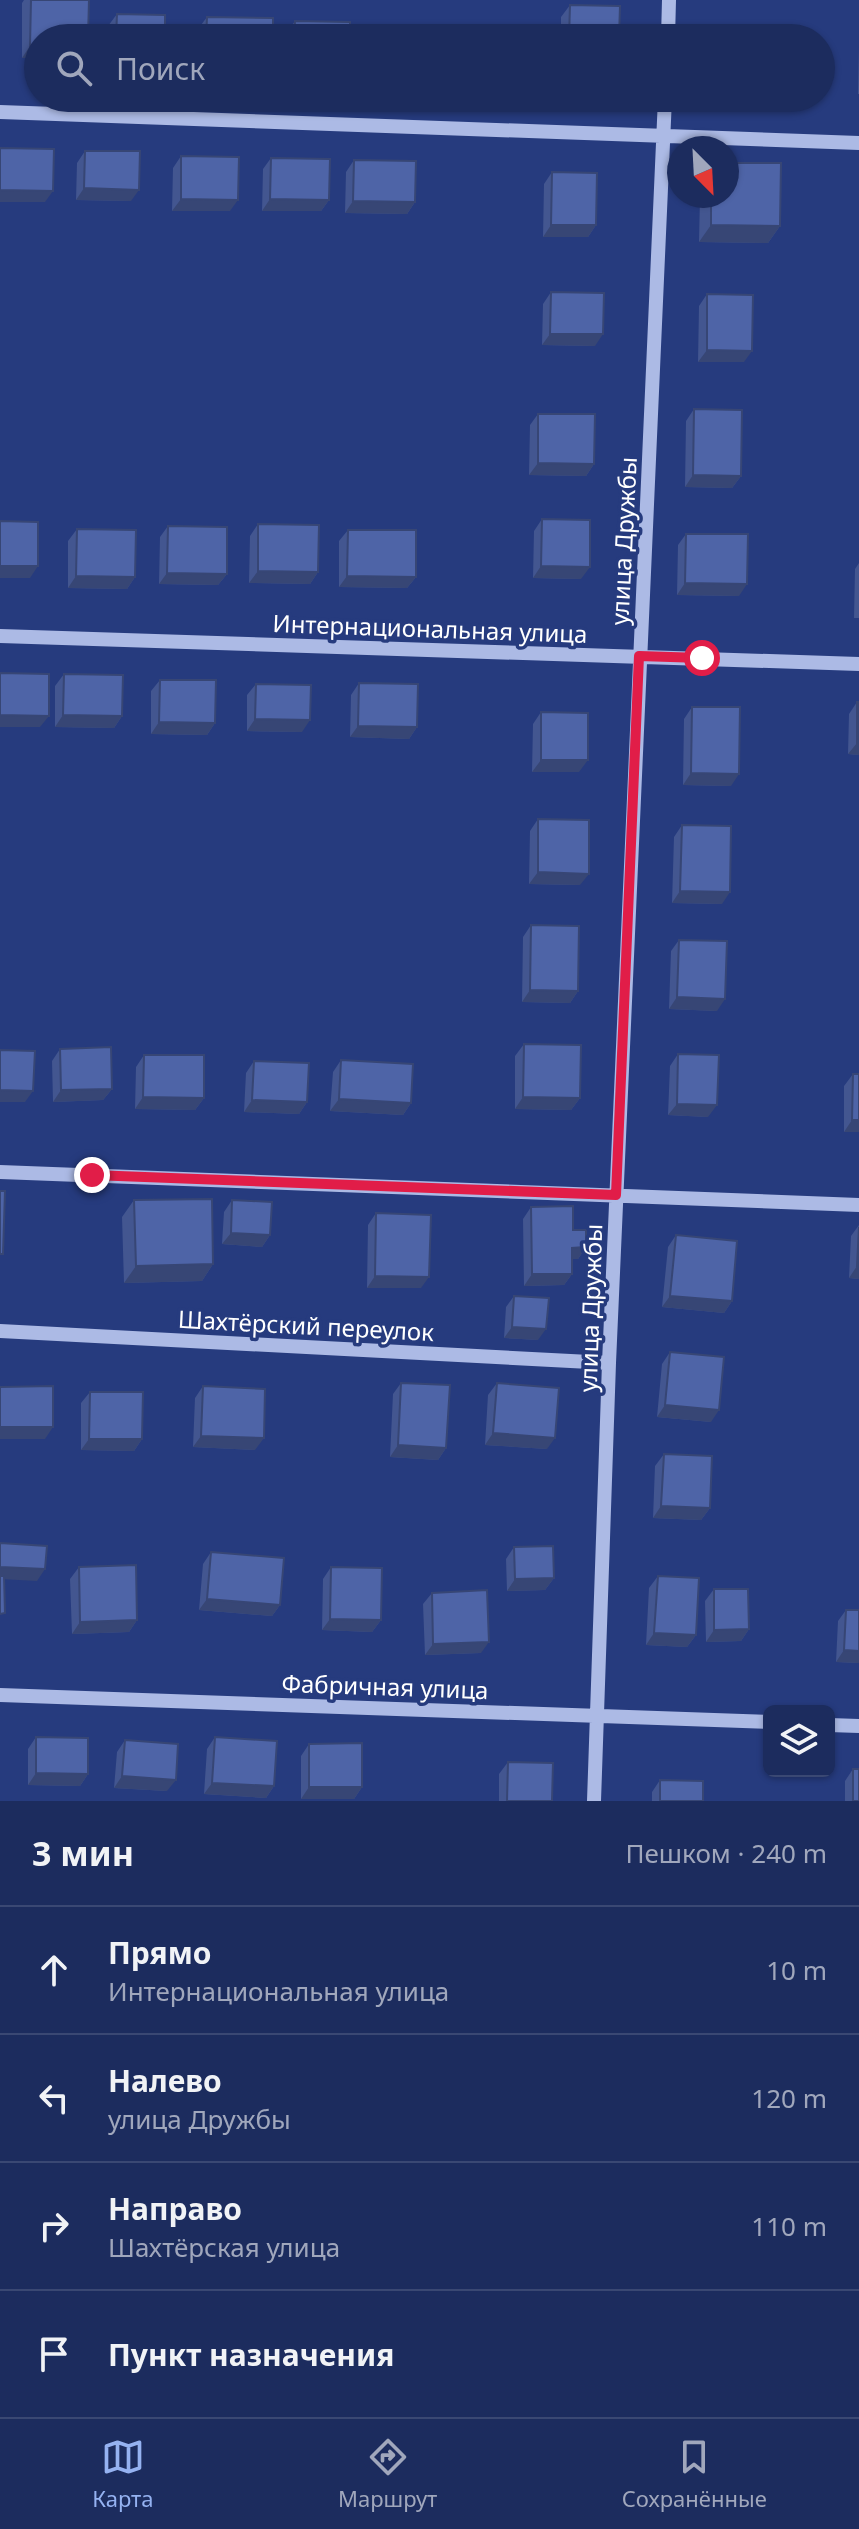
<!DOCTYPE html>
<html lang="ru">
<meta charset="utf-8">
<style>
:root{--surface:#1c2c5e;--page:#293867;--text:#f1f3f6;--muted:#a0a7bc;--line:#3a4873;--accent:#95b2f1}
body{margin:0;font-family:"Noto Sans",sans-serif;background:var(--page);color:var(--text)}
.controls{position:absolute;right:24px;bottom:24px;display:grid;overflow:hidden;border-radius:12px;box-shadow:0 2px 6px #0004}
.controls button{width:72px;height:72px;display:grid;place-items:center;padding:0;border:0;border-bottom:2px solid var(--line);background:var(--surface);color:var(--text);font:40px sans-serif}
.compass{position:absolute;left:667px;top:136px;width:72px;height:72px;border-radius:50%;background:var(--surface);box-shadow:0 2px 6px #0004;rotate:156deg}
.stop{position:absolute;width:24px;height:24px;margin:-18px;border:6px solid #e11d48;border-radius:50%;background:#fff}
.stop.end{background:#e11d48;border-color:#fff;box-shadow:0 2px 8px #0008}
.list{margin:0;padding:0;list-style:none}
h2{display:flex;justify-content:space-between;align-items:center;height:104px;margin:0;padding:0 32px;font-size:34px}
h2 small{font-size:26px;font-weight:400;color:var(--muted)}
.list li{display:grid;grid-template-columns:52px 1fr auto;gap:24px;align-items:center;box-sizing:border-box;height:128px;padding:0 32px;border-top:2px solid var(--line)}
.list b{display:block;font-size:30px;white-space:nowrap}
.list p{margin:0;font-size:26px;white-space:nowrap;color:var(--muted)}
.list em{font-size:26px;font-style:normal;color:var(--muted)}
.icon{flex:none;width:44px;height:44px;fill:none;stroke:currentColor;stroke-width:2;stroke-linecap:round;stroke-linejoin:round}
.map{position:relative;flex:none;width:859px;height:1801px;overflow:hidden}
.search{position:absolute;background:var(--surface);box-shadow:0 2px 6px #0004;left:24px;right:24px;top:24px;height:88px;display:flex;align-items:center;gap:20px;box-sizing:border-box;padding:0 28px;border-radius:44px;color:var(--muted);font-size:30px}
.sheet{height:616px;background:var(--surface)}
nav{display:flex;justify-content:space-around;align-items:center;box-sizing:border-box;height:112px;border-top:2px solid var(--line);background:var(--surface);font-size:22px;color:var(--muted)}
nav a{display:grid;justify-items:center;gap:4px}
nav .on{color:var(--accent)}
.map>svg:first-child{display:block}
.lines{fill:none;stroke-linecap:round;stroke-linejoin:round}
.minor{stroke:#acbae5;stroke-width:14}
.wall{fill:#435690}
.shaded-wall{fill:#374675}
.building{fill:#4e64a7;stroke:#374675;stroke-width:2}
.route{stroke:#e11d48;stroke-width:10}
.labels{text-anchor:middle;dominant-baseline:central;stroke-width:7;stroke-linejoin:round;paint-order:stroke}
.street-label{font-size:24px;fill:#fff;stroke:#263b7e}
</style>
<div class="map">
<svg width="859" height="1801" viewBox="0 0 859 1801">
<rect width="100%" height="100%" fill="#263b7e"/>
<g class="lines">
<path class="minor" d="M668,38L669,0
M0,112L859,143
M0,636L859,664
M0,1172L859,1205
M0,1331L609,1363
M0,1695L769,1722
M829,1725L859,1726
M594,1801L609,1363L665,98"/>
</g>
<path class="wall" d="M24,0H30L38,38V58H22V3Z
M570,5L619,38H561V17Z
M117,14L165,38H108V26Z
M207,17L273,38H198V29Z
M295,21L350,38H286V33Z
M387,26L442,38H379Z
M859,47V94H858Z
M85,151L131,201L76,200L77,163Z
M181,156L230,211H172L173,168Z
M271,158L329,200L321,211H262L263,169Z
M354,160L415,202L407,214L345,213L346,172Z
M552,172L596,225L588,237H543L544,184Z
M700,196H727L780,226L768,243L699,242Z
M551,292L595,346L542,345L543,304Z
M707,294L744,362H698L699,306Z
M694,409L741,476L732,488L685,487L686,421Z
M538,414L594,464L586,476L529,475L530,425Z
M542,519L581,579L533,578L534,531Z
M258,524L318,572L310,584L249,583L250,536Z
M168,526L227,574L218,585L159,584L160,537Z
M77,529L135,577L127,589L68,588V541Z
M348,530L416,577L407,588L339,587V541Z
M686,534L739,596L677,595L678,545Z
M859,563V618H854L855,569Z
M64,674L122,716L114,728L55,727V686Z
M160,680L215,723L207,735L151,734V691Z
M359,683L417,727L409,739L350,737L351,695Z
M256,684L302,732L247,731V695Z
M857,702H859V755L848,754L849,714Z
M692,707L731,786L683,785L684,719Z
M541,712L579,772H532L533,724Z
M538,819L580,885L529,884L530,831Z
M682,825L722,904L672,903L674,837Z
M531,925L578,991L570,1003L522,1002L523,937Z
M679,940L717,1011L669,1009L671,951Z
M524,1044L580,1098L571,1110L515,1109V1056Z
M60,1049L112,1089L103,1100L53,1102L52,1061Z
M678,1054L708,1117L668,1115L670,1066Z
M144,1055L204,1098L195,1110L135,1109L136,1067Z
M341,1060L411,1103L403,1115L330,1111L333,1072Z
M254,1061L307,1102L299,1114L244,1112L246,1073Z
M853,1074H859V1132H844V1086Z
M134,1200L213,1264L202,1281L124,1283L122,1217Z
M232,1200L270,1235L262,1247L222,1244L224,1212Z
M531,1207L573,1230L586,1247L578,1259H572V1274L564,1285L524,1286L523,1219Z
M376,1213L421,1288H367L368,1225Z
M859,1225V1279L849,1278L851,1236Z
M676,1235L732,1301L724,1313L662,1307L668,1247Z
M514,1296L538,1340L504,1338L506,1307Z
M670,1352L711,1422L657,1417L662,1364Z
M401,1383L446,1448L438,1460L390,1457L393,1394Z
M497,1383L547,1449L485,1445L488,1395Z
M203,1386L255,1450L193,1447L195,1398Z
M90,1392L142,1439L134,1451L81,1450V1403Z
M664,1454L710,1508L701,1520L653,1518L655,1466Z
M514,1547L554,1578L545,1590L507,1591L506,1559Z
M211,1552L280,1605L272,1616L199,1610L203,1564Z
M79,1567L137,1620L129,1632L72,1634L70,1579Z
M331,1567L381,1620L372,1632L322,1630L323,1579Z
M658,1576L696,1635L687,1647L646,1645L649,1588Z
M714,1589L749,1629L741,1641L706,1642L705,1601Z
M432,1593L481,1653L425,1655L423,1604Z
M846,1610L859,1663L836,1662L838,1621Z
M36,1737L88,1774L80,1786L28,1785V1749Z
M215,1737L274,1786L266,1798L204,1794L207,1749Z
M125,1740L167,1791L114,1788L117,1752Z
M309,1744L362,1787L354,1799H301V1756Z
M508,1762L552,1801H499V1774Z
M853,1769L859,1801H845V1781Z
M660,1780L703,1801H652V1792Z"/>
<path class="shaded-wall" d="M30,46H38V58H22Z
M84,188L139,190L131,201L76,200Z
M0,190L53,191L45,202H0Z
M181,199L238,200L230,211H172Z
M270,199L329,200L321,211H262Z
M353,201L415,202L407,214L345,213Z
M551,225H596L588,237H543Z
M711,225L780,226L768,243L699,242Z
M550,334H603L595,346L542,345Z
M707,350L752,351L744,362H698Z
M538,463L594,464L586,476L529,475Z
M693,475L741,476L732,488L685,487Z
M0,566H38L30,578H0Z
M541,566L590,567L581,579L533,578Z
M258,571L318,572L310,584L249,583Z
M167,573L227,574L218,585L159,584Z
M76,576L135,577L127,589L68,588Z
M347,576L416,577L407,588L339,587Z
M685,583L747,584L739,596L677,595Z
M0,715L49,716L40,727H0Z
M63,715L122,716L114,728L55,727Z
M255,719L310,720L302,732L247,731Z
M159,722L215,723L207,735L151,734Z
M358,726L417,727L409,739L350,737Z
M857,743H859V755L848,754Z
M541,760H588L579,772H532Z
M691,773L739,774L731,786L683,785Z
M538,872L589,874L580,885L529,884Z
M680,891L730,892L722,904L672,903Z
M530,990L578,991L570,1003L522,1002Z
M677,997L725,999L717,1011L669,1009Z
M112,1089L103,1100L53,1102L61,1090Z
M0,1090L33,1091L25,1102H0Z
M143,1097L204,1098L195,1110L135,1109Z
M523,1097L580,1098L571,1110L515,1109Z
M339,1099L411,1103L403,1115L330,1111Z
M252,1100L307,1102L299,1114L244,1112Z
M677,1104L717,1105L708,1117L668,1115Z
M852,1120H859V1132H844Z
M231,1233L270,1235L262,1247L222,1244Z
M586,1247L578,1259H563L572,1248Z
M213,1264L202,1281L124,1283L136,1266Z
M857,1266H859V1279L849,1278Z
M532,1274H572L564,1285L524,1286Z
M375,1276L429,1277L421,1288H367Z
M670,1296L732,1301L724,1313L662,1307Z
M512,1327L546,1329L538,1340L504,1338Z
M665,1405L719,1410L711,1422L657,1417Z
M0,1427H53L45,1439H0Z
M493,1433L555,1438L547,1449L485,1445Z
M201,1436L264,1438L255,1450L193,1447Z
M89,1439H142L134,1451L81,1450Z
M398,1445L446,1448L438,1460L390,1457Z
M661,1506L710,1508L701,1520L653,1518Z
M0,1567L45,1569L37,1581L0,1579Z
M554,1578L545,1590L507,1591L515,1579Z
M207,1599L280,1605L272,1616L199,1610Z
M330,1619L381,1620L372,1632L322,1630Z
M137,1620L129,1632L72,1634L80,1622Z
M749,1629L741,1641L706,1642L714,1630Z
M654,1633L696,1635L687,1647L646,1645Z
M489,1642L481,1653L425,1655L433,1644Z
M844,1650L859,1651V1663L836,1662Z
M36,1773L88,1774L80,1786L28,1785Z
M122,1776L176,1780L167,1791L114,1788Z
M212,1783L274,1786L266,1798L204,1794Z
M309,1787H362L354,1799H301Z"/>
<path class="building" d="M31,0H89L88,38H38V46H30Z
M570,5L620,6L619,38H569Z
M117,14L165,15V38H116Z
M207,17L273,18V38H206Z
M295,21L350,22V38H294Z
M387,26L442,27V38H387Z
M727,30L793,31V38H727Z
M0,148L54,149L53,191L0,190Z
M85,151H140L139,190L84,188Z
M181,156L239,157L238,200L181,199Z
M271,158L330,159L329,200L270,199Z
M354,160L416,161L415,202L353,201Z
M727,163H781L780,226L711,225V196H727Z
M552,172L597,173L596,225H551Z
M551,292L604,293L603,334H550Z
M707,294L753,295L752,351L707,350Z
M694,409L742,410L741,476L693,475Z
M538,414H595L594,464L538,463Z
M542,519L590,520V567L541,566Z
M0,521L38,522V566H0Z
M258,524L319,525L318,572L258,571Z
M168,526L227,527V574L167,573Z
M77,529L136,530L135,577L76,576Z
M348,530H416V577L347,576Z
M686,534H748L747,584L685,583Z
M0,673L49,674V716L0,715Z
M64,674L123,675L122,716L63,715Z
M160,680H216L215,723L159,722Z
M359,683L418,684L417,727L358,726Z
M256,684L311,685L310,720L255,719Z
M857,702H859V743H857Z
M692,707H740L739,774L691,773Z
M541,712L588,713V760H541Z
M538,819L589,820V874L538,872Z
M682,825L731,826L730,892L680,891Z
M531,925L579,926L578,991L530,990Z
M679,940L727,941L725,999L677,997Z
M524,1044L581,1045L580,1098L523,1097Z
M111,1047L112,1089L61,1090L60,1049Z
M0,1050L35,1051L33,1091L0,1090Z
M678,1054L719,1055L717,1105L677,1104Z
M144,1055H204V1098L143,1097Z
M341,1060L413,1064L411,1103L339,1099Z
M254,1061L309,1063L307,1102L252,1100Z
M853,1074H859V1120H852Z
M0,1191H5L3,1254H0Z
M212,1199L213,1264L136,1266L134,1200Z
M232,1200L272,1202L270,1235L231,1233Z
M573,1206V1230H586V1247L572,1248V1274H532L531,1207Z
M376,1213L431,1215L429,1277L375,1276Z
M859,1227V1266H857Z
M676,1235L737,1241L732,1301L670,1296Z
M514,1296L549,1298L546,1329L512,1327Z
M670,1352L724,1357L719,1410L665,1405Z
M401,1383L450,1385L446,1448L398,1445Z
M497,1383L559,1388L555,1438L493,1433Z
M53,1386V1427H0V1387Z
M203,1386L265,1389L264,1438L201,1436Z
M90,1392H143L142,1439H89Z
M664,1454L712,1456L710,1508L661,1506Z
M0,1543L47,1546L45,1569L0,1567Z
M553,1546L554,1578L515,1579L514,1547Z
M211,1552L284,1558L280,1605L207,1599Z
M136,1565L137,1620L80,1622L79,1567Z
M331,1567L382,1568L381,1620L330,1619Z
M0,1576H4L5,1613L0,1614Z
M658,1576L699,1578L696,1635L654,1633Z
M714,1589H748L749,1629L714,1630Z
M487,1590L489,1642L433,1644L432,1593Z
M846,1610H859V1651L844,1650Z
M36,1737L88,1738V1774L36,1773Z
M215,1737L277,1741L274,1786L212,1783Z
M125,1740L178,1744L176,1780L122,1776Z
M362,1743V1787H309V1744Z
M508,1762L553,1763L552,1801H507Z
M853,1769H859V1801H853Z
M660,1780L703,1781V1801H660Z"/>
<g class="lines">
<path class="route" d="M92,1175L616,1195L639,656L702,658"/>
</g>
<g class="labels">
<g class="street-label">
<text transform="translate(623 541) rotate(-87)">улица Дружбы</text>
<text transform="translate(430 628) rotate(2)">Интернациональная улица</text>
<text transform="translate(590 1308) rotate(-88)">улица Дружбы</text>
<text transform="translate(306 1325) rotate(3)">Шахтёрский переулок</text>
<text transform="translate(385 1686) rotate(2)">Фабричная улица</text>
</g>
</g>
</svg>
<div class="controls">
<button><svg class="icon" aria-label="layers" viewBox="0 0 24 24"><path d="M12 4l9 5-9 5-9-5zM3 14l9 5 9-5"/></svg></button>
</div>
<svg class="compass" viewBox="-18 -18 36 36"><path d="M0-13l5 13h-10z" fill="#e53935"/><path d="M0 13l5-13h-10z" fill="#a0a7bc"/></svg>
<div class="stop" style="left:702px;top:658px"></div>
<div class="stop end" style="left:92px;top:1175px"></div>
<div class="search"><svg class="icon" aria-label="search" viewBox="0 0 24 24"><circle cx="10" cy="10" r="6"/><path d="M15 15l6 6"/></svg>Поиск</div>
</div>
<section class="sheet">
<h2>3 мин<small>Пешком · 240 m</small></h2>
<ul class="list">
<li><svg class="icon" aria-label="ahead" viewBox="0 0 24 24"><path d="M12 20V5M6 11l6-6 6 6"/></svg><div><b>Прямо</b><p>Интернациональная улица</p></div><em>10 m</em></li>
<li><svg class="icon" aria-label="left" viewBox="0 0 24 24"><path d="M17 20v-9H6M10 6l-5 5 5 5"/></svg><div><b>Налево</b><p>улица Дружбы</p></div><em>120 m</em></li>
<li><svg class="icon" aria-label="right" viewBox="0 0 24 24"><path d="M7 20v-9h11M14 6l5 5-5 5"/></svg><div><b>Направо</b><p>Шахтёрская улица</p></div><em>110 m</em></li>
<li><svg class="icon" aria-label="arrive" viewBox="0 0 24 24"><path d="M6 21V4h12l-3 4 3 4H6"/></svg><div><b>Пункт назначения</b></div></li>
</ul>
</section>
<nav>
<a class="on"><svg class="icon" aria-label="map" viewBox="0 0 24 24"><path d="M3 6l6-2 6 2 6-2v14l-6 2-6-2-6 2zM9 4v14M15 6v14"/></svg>Карта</a>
<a><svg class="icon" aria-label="directions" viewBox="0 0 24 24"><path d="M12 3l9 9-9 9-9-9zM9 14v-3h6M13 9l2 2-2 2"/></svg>Маршрут</a>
<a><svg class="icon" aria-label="saved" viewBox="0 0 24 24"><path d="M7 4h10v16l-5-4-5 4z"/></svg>Сохранённые</a>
</nav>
